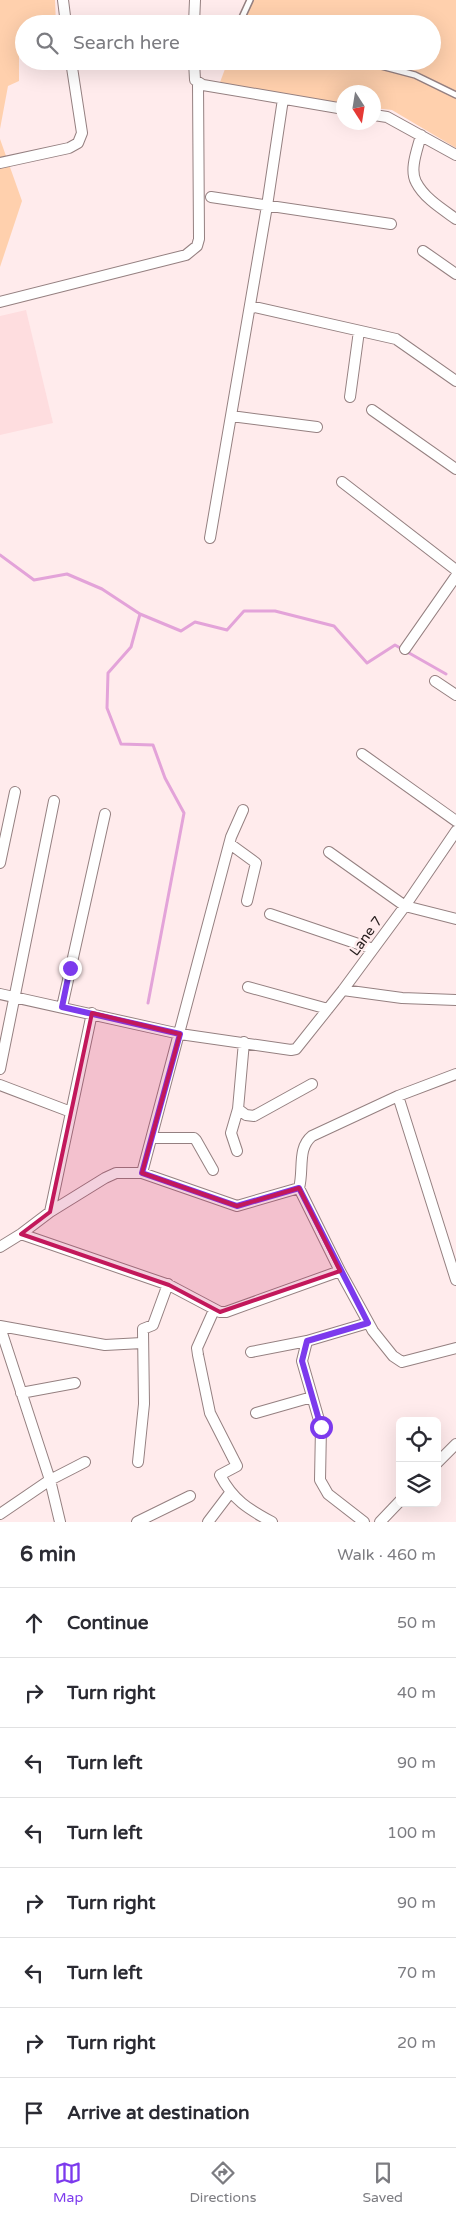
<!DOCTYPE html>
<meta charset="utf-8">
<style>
:root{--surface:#fff;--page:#f7f7f7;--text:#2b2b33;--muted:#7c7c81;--line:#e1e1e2;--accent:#7c3aed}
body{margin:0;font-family:"Varela Round",sans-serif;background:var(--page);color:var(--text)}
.controls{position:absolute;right:15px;bottom:15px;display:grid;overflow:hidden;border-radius:8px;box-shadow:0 5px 20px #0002}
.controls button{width:45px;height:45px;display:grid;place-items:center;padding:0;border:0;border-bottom:1px solid var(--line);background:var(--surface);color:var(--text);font:25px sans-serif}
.compass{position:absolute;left:336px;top:85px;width:45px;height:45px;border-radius:50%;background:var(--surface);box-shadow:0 5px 20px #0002;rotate:168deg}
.stop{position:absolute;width:15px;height:15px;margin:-11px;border:4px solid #7c3aed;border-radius:50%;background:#fff}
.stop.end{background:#7c3aed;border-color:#fff;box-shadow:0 1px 5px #0008}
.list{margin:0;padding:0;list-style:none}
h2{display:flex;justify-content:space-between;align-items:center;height:65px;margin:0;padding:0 20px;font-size:21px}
h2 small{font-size:16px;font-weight:400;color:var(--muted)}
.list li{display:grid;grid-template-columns:32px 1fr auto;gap:15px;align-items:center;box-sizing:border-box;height:70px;padding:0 20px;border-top:1px solid var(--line)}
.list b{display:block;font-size:19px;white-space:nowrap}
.list em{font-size:16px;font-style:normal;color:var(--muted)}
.icon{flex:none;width:28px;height:28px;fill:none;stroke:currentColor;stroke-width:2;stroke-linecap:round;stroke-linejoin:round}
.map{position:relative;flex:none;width:456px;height:1522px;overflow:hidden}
.search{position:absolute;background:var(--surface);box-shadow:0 5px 20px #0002;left:15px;right:15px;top:15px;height:55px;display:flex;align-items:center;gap:12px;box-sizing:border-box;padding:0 18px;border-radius:28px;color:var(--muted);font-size:19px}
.sheet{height:625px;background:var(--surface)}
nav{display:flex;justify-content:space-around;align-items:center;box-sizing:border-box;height:70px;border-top:1px solid var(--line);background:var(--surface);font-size:14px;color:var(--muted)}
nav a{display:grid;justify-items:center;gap:2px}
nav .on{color:var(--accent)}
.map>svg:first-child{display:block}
.built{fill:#fedddf}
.green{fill:#ffd0ad}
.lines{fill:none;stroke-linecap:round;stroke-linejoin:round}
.stream{stroke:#e3a3d9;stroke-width:3}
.service-casing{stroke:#958081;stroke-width:8}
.minor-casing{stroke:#958081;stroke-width:12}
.service{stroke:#fff;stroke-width:5}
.minor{stroke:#fff;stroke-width:10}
.route{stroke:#7c3aed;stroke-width:6}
.marked{fill:#c2185b;fill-opacity:0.2;stroke:#c2185b;stroke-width:4;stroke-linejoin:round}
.labels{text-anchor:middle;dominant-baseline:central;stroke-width:5;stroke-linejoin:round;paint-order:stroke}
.street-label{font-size:14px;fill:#292020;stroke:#ffebec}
</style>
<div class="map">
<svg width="456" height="1522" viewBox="0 0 456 1522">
<rect width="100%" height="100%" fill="#ffebec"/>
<path class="built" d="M26,310L53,423L0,435V316Z"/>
<path class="green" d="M0,0H55L56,24H24V50L19,55V81L8,86L0,129Z
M252,0H456V148L392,110L374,108V92H344L343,105L216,93L228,61H432V24H243Z
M0,139L22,201L0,267Z"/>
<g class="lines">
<path class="stream" d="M0,555L34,580L67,574L102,589L140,614L131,647L108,673L107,708L121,744L153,745L165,778L184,813L148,1003
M140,614L181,631L195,622L227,630L244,611H275L334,626L367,663L395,645L446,674"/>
<defs>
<path id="service" d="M239,24L250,0
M362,61L415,75L456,95"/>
<path id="minor" d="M63,0L66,24
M194,24L195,0
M194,61L195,80L203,85L344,109
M374,115L387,117L456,155
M421,135C418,148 409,169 416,182C424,198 442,209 456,219
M0,163L69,148L78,143L82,133L71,61
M211,197L391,224
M423,251L456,274
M0,302L186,255L197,246L199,239L198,83
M250,306L396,339L456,381
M350,397L359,331
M372,410L456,469
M231,416L317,427
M342,482L456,570
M210,538L267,206L283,99
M405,649L456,576
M435,681L456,695
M362,754L456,821
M243,810L231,837L142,1173L237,1206L299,1188C304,1170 297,1148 312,1136L398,1096L456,1074
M230,844L256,863L247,901
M329,852L405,906L456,919
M0,863L15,792
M270,914L373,949
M248,987L328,1009
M343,990L402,998L456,1000
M0,994L180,1034L291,1050L296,1049L343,990L405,906L456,831
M62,1007L105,814
M0,1069L54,801
M0,1085L71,1112
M398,1096L456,1280
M238,1109L246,1115L254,1116L312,1084
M152,1138H194L196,1140L213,1170
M237,1151L231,1133L238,1109L244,1042
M299,1188L340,1271L373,1331L393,1356L402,1362L456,1348
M50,1212L92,1013
M21,1234L169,1285L220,1312H226L340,1271
M0,1247L21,1234L50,1212L105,1178L116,1173H142
M214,1310L197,1348L198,1355L210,1413L237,1466L220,1475C233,1500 248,1509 272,1522
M0,1326L105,1345L142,1343
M0,1327L50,1480L60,1522
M251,1352L307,1341
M21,1393L75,1383
M256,1413L312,1397
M138,1462L144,1404L143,1331V1329L153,1325L168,1284
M437,1463L456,1444
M0,1514L50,1480L85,1462
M137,1522L190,1496
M208,1522L230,1493
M364,1522L328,1494L320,1480L321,1427L302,1361L307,1341L368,1323
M380,1522L400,1501"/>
</defs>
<use href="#service" class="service-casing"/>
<use href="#minor" class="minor-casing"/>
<use href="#service" class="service"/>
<use href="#minor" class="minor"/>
</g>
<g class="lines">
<path class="route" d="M70,968L62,1007L180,1034L142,1173L237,1206L299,1188L368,1323L307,1341L302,1361L321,1427"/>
</g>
<path class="marked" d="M92,1013L180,1034L142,1173L237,1206L299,1188L340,1271L220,1312L169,1285L21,1234L50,1212Z"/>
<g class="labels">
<g class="street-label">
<text transform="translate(366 936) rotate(-54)">Lane 7</text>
</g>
</g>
</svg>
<div class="controls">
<button><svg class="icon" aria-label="locate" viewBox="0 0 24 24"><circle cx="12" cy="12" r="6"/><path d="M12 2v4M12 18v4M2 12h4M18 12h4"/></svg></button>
<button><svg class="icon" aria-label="layers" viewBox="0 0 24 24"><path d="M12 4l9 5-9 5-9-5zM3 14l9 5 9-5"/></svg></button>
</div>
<svg class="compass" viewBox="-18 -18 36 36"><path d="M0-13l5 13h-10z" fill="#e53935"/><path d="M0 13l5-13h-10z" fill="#7c7c81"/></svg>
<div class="stop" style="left:321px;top:1427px"></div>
<div class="stop end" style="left:70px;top:968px"></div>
<div class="search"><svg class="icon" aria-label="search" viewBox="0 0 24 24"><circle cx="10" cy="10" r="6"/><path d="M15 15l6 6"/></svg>Search here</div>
</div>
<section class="sheet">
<h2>6 min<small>Walk · 460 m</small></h2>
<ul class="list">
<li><svg class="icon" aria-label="ahead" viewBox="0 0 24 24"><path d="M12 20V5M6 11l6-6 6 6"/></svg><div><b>Continue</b></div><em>50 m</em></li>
<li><svg class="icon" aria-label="right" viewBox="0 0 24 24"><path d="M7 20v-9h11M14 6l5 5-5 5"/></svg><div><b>Turn right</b></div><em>40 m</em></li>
<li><svg class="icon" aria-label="left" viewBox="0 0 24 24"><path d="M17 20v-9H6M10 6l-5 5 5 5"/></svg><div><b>Turn left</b></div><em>90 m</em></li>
<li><svg class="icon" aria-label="left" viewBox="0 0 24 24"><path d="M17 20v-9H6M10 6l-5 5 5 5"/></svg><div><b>Turn left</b></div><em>100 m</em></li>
<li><svg class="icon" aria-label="right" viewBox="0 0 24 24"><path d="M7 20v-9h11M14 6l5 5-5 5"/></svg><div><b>Turn right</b></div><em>90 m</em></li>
<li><svg class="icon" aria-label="left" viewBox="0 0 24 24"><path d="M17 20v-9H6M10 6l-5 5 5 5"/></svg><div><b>Turn left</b></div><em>70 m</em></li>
<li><svg class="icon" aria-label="right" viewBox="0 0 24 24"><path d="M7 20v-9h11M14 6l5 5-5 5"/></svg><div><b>Turn right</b></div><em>20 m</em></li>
<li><svg class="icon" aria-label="arrive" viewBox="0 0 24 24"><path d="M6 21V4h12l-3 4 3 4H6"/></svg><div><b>Arrive at destination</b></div></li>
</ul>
</section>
<nav>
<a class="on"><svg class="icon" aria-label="map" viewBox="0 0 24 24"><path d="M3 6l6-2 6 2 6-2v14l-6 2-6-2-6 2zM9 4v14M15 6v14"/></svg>Map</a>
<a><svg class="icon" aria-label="directions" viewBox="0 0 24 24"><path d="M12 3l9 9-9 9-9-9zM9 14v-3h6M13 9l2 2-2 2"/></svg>Directions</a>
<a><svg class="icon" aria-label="saved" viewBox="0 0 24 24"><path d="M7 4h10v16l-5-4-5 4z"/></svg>Saved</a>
</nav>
